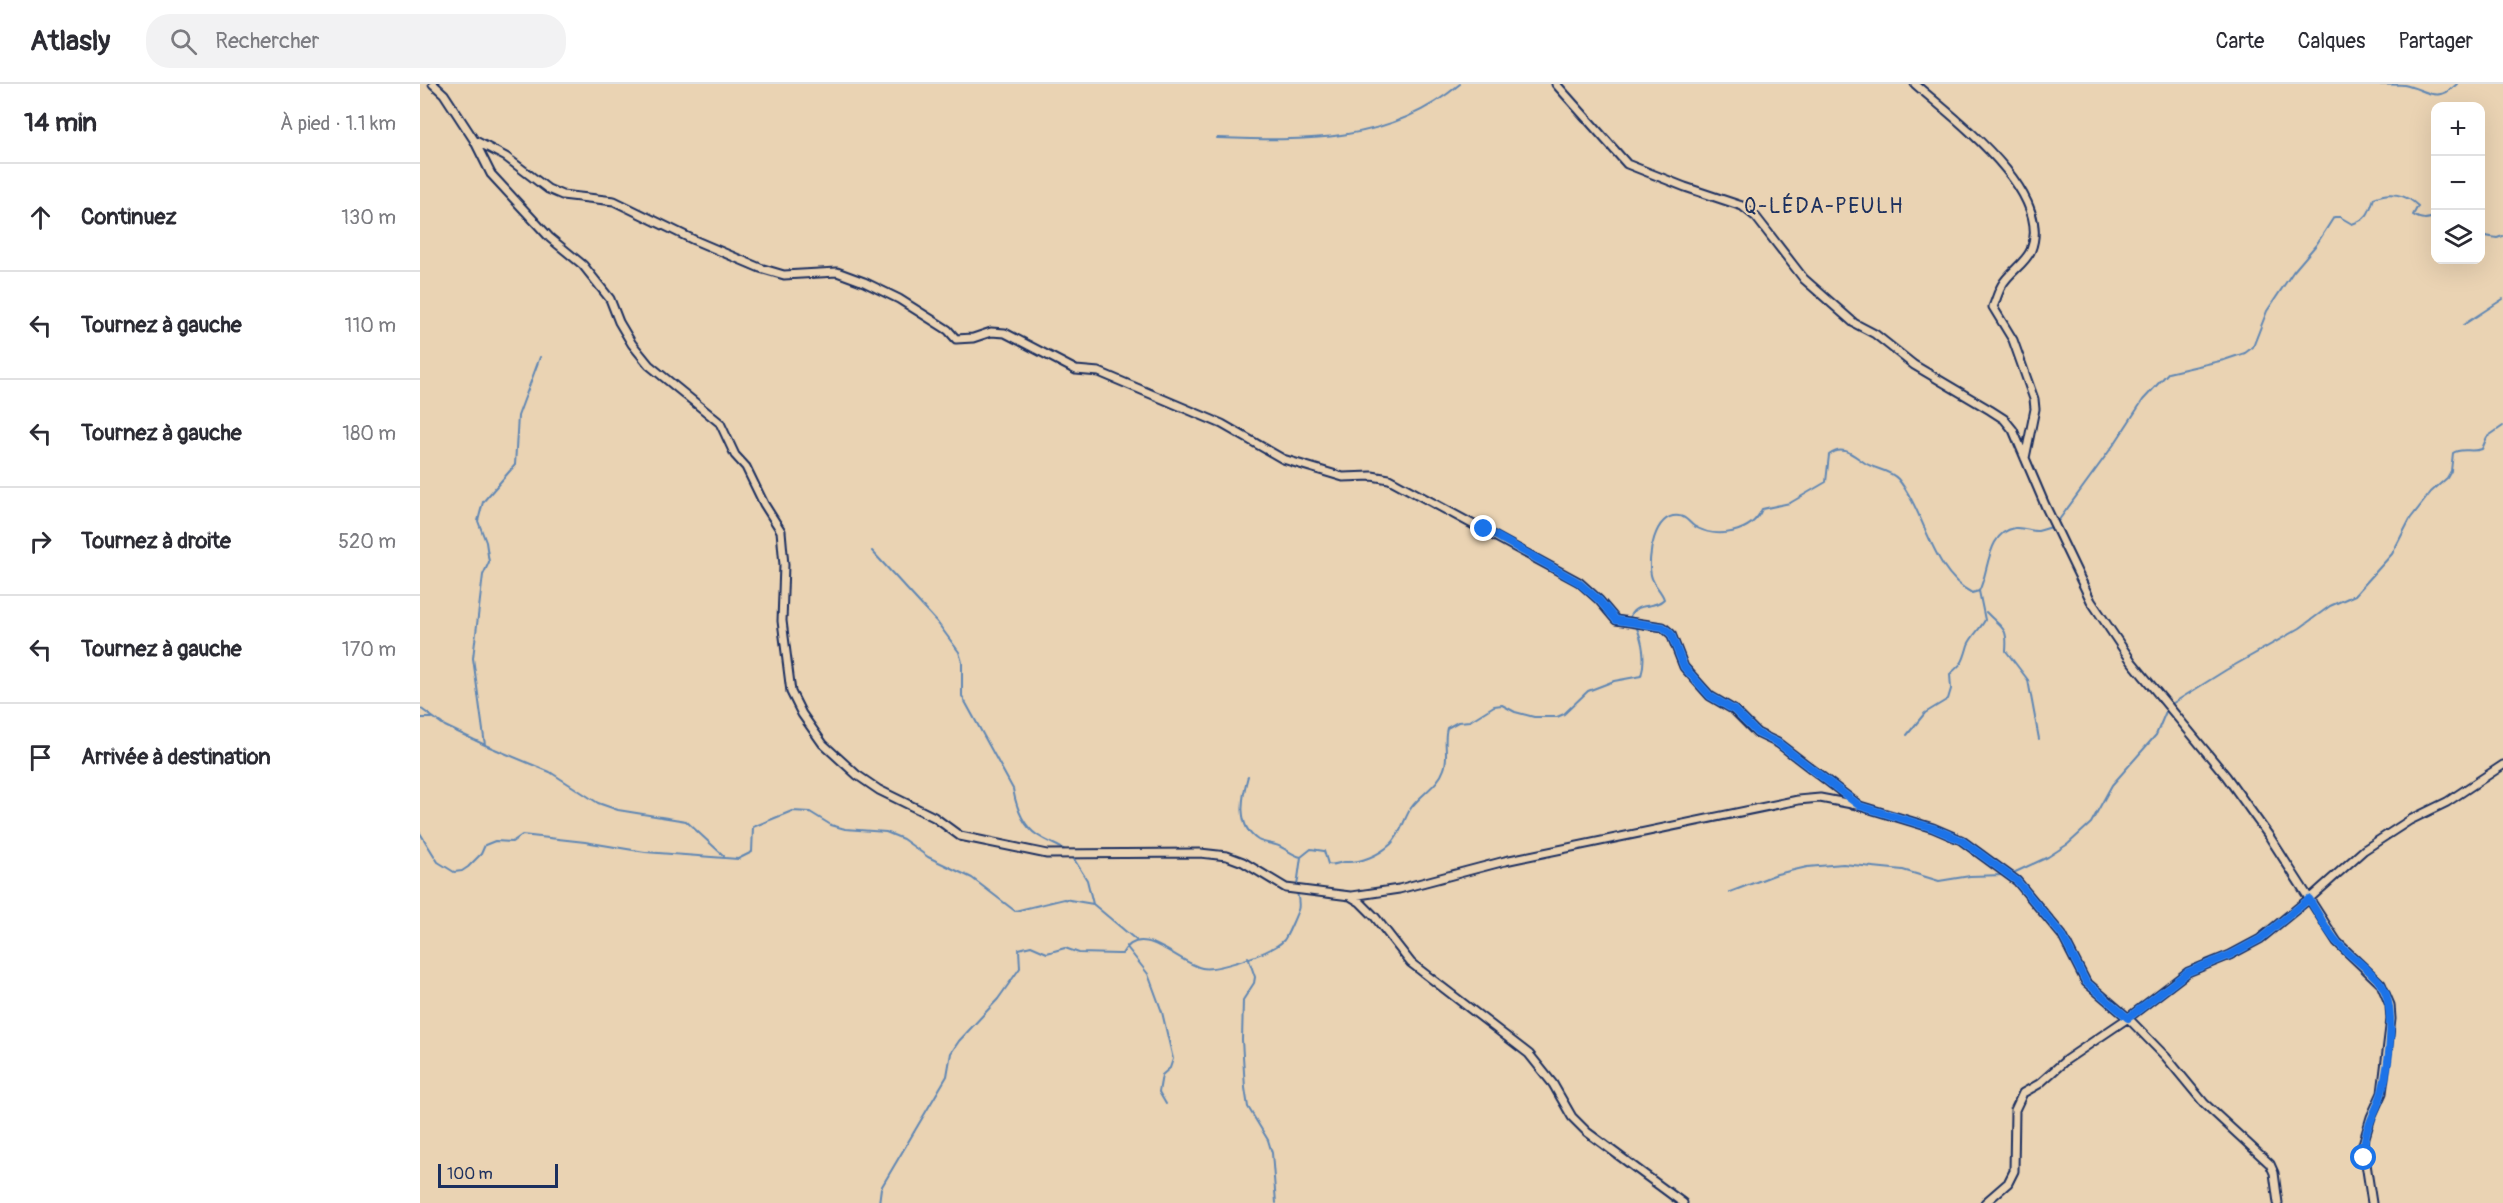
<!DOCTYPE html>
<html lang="fr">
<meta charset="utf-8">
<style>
:root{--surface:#fff;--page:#f2f2f3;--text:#2b2b33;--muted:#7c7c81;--line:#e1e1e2}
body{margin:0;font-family:Pangolin,sans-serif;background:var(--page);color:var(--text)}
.controls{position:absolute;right:18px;top:18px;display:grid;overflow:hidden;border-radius:12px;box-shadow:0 6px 24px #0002}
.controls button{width:54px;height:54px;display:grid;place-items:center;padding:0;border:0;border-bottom:2px solid var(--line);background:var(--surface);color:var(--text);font:30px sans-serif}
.scale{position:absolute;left:18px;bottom:15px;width:120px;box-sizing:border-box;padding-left:6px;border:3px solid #1b2f5e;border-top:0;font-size:16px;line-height:21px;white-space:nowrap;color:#1b2f5e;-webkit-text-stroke:4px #ead3b3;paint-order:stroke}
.stop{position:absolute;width:18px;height:18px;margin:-14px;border:4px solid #1a73e8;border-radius:50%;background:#fff}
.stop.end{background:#1a73e8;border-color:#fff;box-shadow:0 2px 6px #0008}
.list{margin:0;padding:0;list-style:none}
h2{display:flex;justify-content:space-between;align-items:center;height:78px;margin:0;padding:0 24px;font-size:26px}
h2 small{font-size:20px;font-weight:400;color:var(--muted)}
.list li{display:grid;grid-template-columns:39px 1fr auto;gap:18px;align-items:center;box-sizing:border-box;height:108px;padding:0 24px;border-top:2px solid var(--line)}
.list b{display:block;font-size:22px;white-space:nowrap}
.list em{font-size:20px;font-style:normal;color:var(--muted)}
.icon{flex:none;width:33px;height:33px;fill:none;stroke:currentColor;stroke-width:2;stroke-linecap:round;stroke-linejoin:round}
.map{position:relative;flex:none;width:2083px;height:1119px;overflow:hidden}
header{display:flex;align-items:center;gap:36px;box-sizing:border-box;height:84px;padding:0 30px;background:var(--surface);border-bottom:2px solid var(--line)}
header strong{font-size:28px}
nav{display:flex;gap:33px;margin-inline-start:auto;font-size:21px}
.search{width:420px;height:54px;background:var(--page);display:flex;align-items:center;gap:15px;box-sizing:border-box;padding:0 21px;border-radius:24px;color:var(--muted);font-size:22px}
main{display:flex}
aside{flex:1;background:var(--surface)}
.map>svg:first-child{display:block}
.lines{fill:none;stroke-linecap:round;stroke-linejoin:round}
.stream{stroke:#6187b3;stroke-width:2}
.minor-casing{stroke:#1b2f5e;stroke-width:11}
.minor{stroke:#ead3b3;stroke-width:7}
.route{stroke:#1a73e8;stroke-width:8}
.labels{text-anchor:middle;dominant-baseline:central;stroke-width:4.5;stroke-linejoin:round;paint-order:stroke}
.quarter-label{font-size:21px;letter-spacing:1.5px;fill:#1b2f5e;stroke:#ead3b3}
</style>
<header>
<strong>Atlasly</strong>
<div class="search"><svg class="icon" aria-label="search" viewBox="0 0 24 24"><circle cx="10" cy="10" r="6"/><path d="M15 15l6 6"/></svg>Rechercher</div>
<nav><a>Carte</a><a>Calques</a><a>Partager</a></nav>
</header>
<main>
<aside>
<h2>14 min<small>À pied · 1.1 km</small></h2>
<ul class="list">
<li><svg class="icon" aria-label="ahead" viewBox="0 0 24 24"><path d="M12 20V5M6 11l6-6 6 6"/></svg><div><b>Continuez</b></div><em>130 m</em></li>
<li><svg class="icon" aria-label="left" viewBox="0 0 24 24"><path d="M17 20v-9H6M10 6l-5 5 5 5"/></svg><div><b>Tournez à gauche</b></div><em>110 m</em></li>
<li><svg class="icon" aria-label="left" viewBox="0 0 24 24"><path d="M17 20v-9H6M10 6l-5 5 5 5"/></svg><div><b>Tournez à gauche</b></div><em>180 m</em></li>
<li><svg class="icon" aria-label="right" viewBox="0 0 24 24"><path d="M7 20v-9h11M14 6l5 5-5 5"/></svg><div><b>Tournez à droite</b></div><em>520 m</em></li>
<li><svg class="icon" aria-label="left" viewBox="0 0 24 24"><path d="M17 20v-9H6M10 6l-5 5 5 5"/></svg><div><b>Tournez à gauche</b></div><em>170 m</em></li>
<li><svg class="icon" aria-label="arrive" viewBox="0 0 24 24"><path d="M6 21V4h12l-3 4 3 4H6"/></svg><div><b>Arrivée à destination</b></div></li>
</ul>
</aside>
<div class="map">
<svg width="2083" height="1119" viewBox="0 0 2083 1119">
<rect width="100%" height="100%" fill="#ead3b3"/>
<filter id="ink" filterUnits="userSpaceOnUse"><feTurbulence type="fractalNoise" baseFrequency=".0167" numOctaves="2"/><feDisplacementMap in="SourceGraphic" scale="12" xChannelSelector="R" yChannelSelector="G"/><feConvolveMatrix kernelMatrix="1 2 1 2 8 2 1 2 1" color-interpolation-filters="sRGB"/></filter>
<g filter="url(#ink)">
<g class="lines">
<path class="stream" d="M1954,0C1964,1 1974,0 1984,1C2006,5 2016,21 2037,0
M797,54C884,57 969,60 1040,0
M2060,151L2077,154L2083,152
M2043,241L2083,215
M1636,440L1695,359L1723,316L1748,289L1804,276L1825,269L1833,263L1847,227L1873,188L1896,161L1914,133H1920L1932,140C1948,135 1949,129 1954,114C1969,107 1986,110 1998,122L1993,131C2001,136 2007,136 2016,132
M452,467L517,538L539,568L542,578V612L593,705C596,722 602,741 617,751C627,758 638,761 648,768
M1566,528C1582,545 1588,542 1586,567L1608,596L1619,655
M1213,537L1210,532C1217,517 1234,526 1244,515C1241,506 1233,501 1231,491C1227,474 1234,429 1259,432C1266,432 1269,439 1274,442C1296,456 1332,449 1342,425L1370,419L1406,398L1409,371C1423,360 1433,371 1445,379C1454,385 1470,386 1478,395C1506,429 1511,487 1552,509L1559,507C1570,486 1566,449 1595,444C1603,443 1610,447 1618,447C1623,446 1628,444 1632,443
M1750,621L1806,586L1880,544L1910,522L1935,511L1972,470L1990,435L2011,408L2027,394L2031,387L2033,369C2041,363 2052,369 2062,365L2067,353L2083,342
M0,624L25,642L65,661L130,688L178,719L198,726L266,737L304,772
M0,634H12
M1487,651L1505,629L1528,615L1531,605L1530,590C1544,578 1543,578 1548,561C1551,553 1561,544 1565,536L1559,507
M65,661L53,574L63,491L69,478L66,458L58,437L63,418L95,381L98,332L120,273
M828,692C822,713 816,742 838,756C843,759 851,759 856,761C866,764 871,771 881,773
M0,749L18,778L34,788L42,787L48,783L61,770L65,761L75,757L92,758L102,751L165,758L225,768L318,775L332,768L333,743L372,727L390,728L411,741L425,745L466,748L483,755L508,773L552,794L595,827L644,815L673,820L716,856
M652,772L667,796L673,820
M1591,790L1628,773L1648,760L1671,739L1692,701L1736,651L1747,625
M877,802L881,773L891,765L904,767L908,780C915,782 919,778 925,778C941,779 959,771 971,760C981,751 984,734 991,724C1001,710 1019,701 1024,685C1029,672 1023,658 1027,644L1038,638L1050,637L1074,622L1082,621L1095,628L1114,633H1137L1144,630L1168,607L1194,597L1221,592C1226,576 1223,557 1216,542
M1310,808L1357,790L1387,783L1423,780L1483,786L1519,797L1550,792L1585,791
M706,862L728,890L742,928L753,975L750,984L742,991L739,1008L746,1020
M828,873L835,893L834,899L823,916L822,956L825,1004L828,1023L848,1056L852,1069L856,1119
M459,1119L461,1104L527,992L531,969L539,957L578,915L600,884L599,865L611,862L627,869L645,864L659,869L698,870H702C721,836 758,879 782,884C797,887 854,868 864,856C867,852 876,831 878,826C880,821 878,813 877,808"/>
<defs>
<path id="minor" d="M13,0L24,10L54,56L71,90L130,154L163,181L190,215L199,238L212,260L229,281L300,339L315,371L326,383L344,420L361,447L364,481L362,537L371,608L382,630L403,660L437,691L459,706L514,733L540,752L627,770L780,769L807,772L823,778L866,804L930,812L940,818L955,833L991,879L1109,970L1133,1000L1152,1033L1167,1048L1263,1119
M1136,0L1207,80L1265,103L1322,122L1336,133L1384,195L1434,239L1455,250L1494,281L1570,326L1584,335L1593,346L1625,421L1671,517L1712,578L1806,692L1849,752L1917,858L1961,900L1970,921L1971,935L1962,1009L1951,1033L1943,1060L1952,1119
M1495,0C1532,33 1634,107 1611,166C1605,180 1589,188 1582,201C1578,208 1576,216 1573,223L1593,256L1614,315L1615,325L1605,374
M54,56L86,73L128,105L142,111L194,117L274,156L340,184L364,191L417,188L444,198L479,215L528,246L536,255L553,254L571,248L585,249L656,286L679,288L802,340L863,375L923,393L952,392L969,395L1159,498L1179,516L1196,536L1243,543L1251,550L1264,583L1290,612L1314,626L1337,649L1358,659L1440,722L1513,744L1541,756L1597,797L1642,851L1666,898L1708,934L1746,973L1784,1019L1850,1080L1854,1089L1858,1119
M932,812L979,805L1085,777L1378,716L1400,714L1437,721
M1565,1119L1588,1099L1594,1087L1595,1026L1603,1009L1619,1000L1646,976L1708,934L1768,888L1810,871L1840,855L1889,815L1944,766L1990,736L2027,718L2083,681"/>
</defs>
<use href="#minor" class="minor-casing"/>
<use href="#minor" class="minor"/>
</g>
</g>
<g class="lines" filter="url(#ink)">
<path class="route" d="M1064,445L1158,498L1179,516L1196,536L1243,543L1251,550L1264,583L1290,612L1314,626L1337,649L1358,659L1440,722L1513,744L1541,756L1597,797L1642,851L1666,898L1708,934L1768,888L1810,871L1840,855L1889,815C1898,829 1906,846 1917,858C1930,873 1949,884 1961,900C1977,923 1969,982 1962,1008C1955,1033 1942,1045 1944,1074"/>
</g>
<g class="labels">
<g class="quarter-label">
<text x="1404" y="122">Q-LÉDA-PEULH</text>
</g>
</g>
</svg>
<div class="controls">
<button>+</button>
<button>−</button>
<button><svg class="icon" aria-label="layers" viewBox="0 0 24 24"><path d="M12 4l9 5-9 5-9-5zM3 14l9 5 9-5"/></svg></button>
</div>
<div class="scale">100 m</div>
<div class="stop" style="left:1944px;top:1074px"></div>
<div class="stop end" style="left:1064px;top:445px"></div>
</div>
</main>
